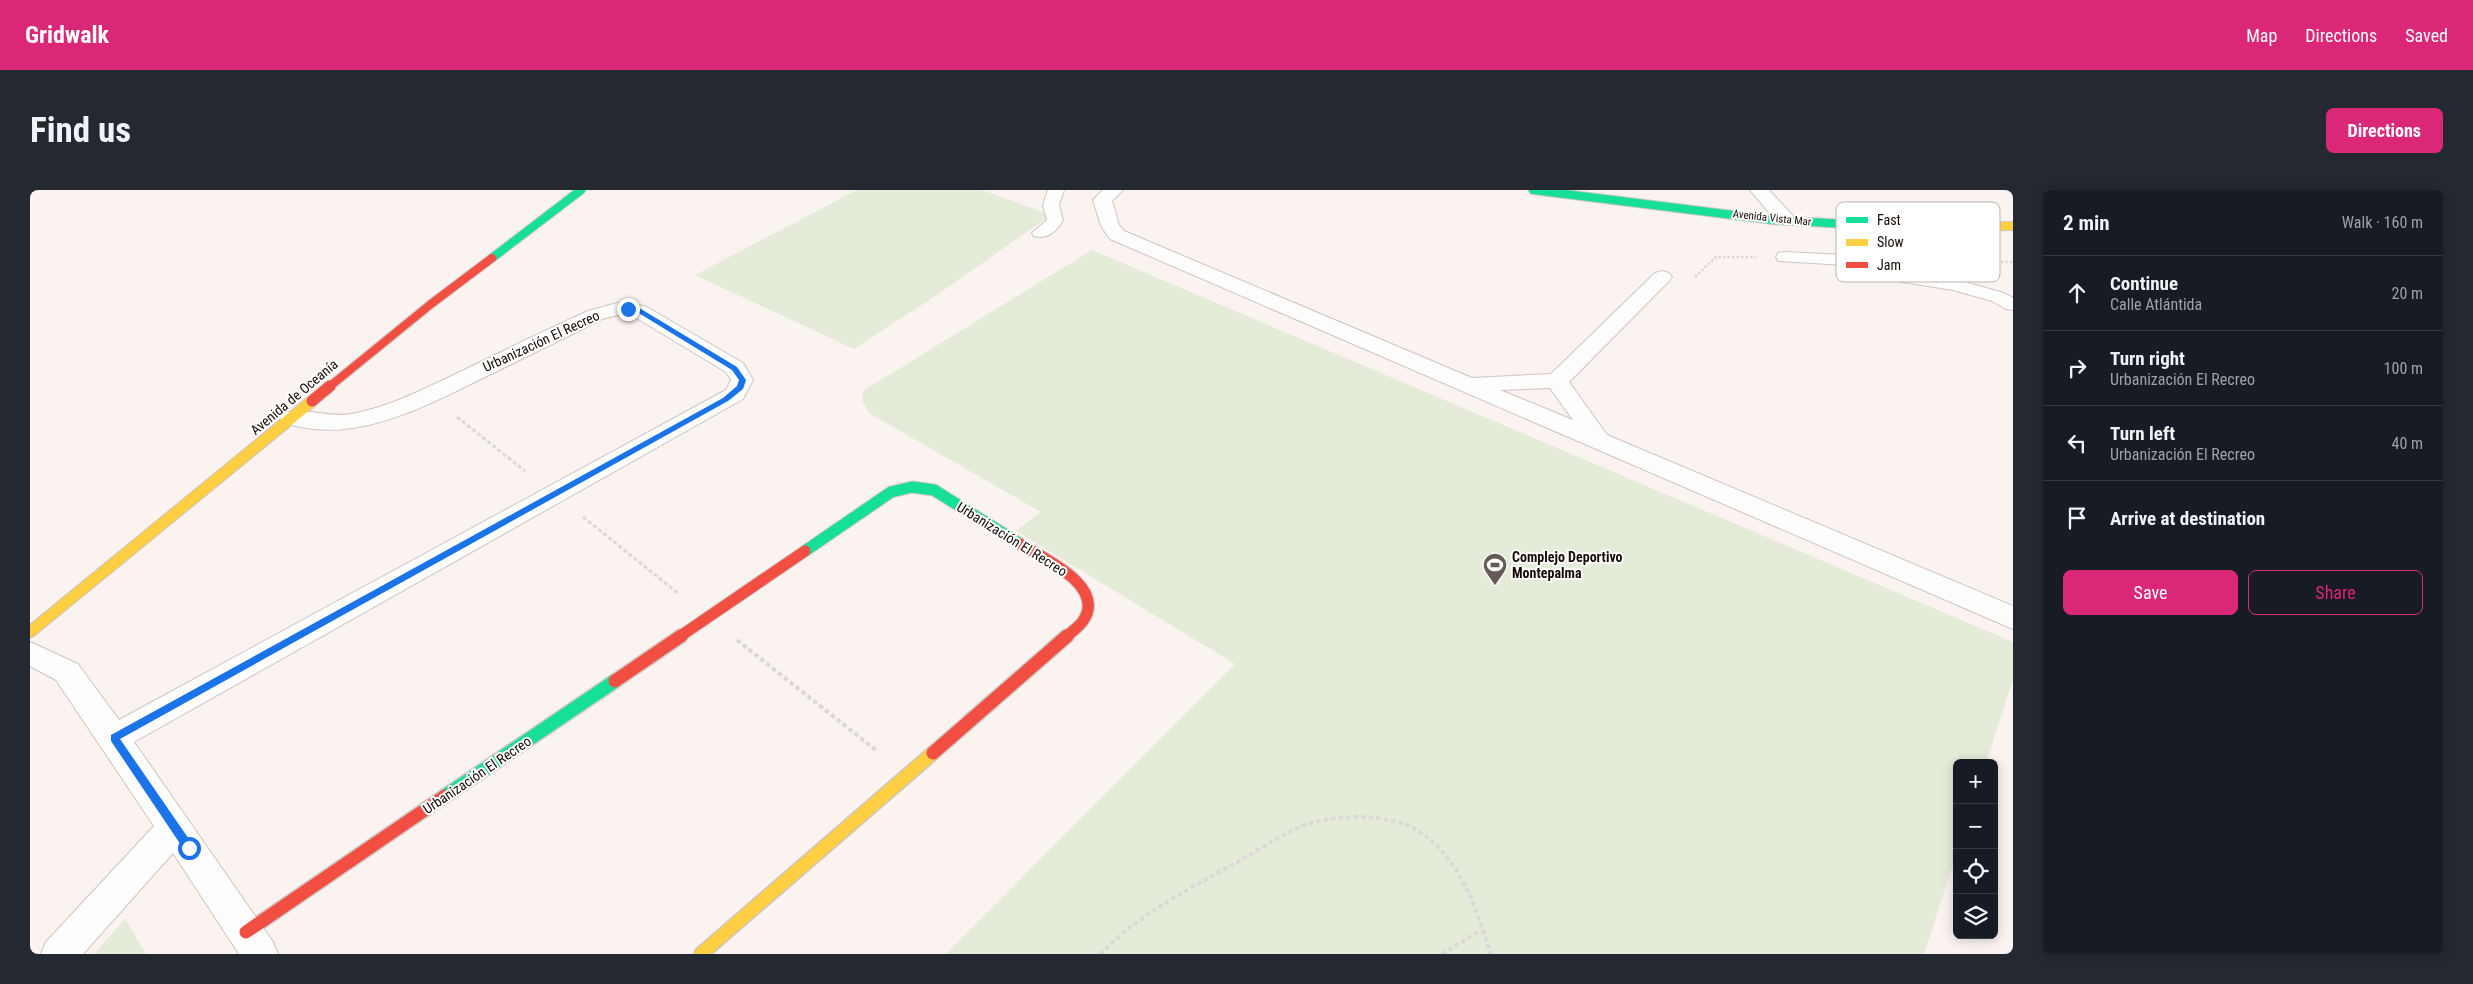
<!DOCTYPE html>
<meta charset="utf-8">
<style>
:root{--surface:#171b24;--page:#242831;--text:#f1f3f6;--muted:#9ea1a6;--line:#363941;--accent:#db2777}
body{margin:0;font-family:"Roboto Condensed",sans-serif;background:var(--page);color:var(--text)}
.controls{position:absolute;right:15px;bottom:15px;display:grid;overflow:hidden;border-radius:8px;box-shadow:0 2px 12px #0003}
.controls button{width:45px;height:45px;display:grid;place-items:center;padding:0;border:0;border-bottom:1px solid var(--line);background:var(--surface);color:var(--text);font:25px sans-serif}
.stop{position:absolute;width:15px;height:15px;margin:-11px;border:4px solid #1a73e8;border-radius:50%;background:#fff}
.stop.end{background:#1a73e8;border-color:#fff;box-shadow:0 1px 5px #0008}
.list{margin:0;padding:0;list-style:none}
h2{display:flex;justify-content:space-between;align-items:center;height:65px;margin:0;padding:0 20px;font-size:21px}
h2 small{font-size:16px;font-weight:400;color:var(--muted)}
.list li{display:grid;grid-template-columns:32px 1fr auto;gap:15px;align-items:center;box-sizing:border-box;height:75px;padding:0 20px;border-top:1px solid var(--line)}
.list b{display:block;font-size:19px;white-space:nowrap}
.list p{margin:0;font-size:16px;white-space:nowrap;color:var(--muted)}
.list em{font-size:16px;font-style:normal;color:var(--muted)}
.actions{display:flex;gap:10px;padding:15px 20px}
.actions a{flex:1;padding:11px 0;border:1px solid var(--accent);border-radius:8px;text-align:center;font-size:18px;color:var(--accent)}
.actions .main{background:var(--accent);color:#fff}
.icon{flex:none;width:28px;height:28px;fill:none;stroke:currentColor;stroke-width:2;stroke-linecap:round;stroke-linejoin:round}
.map{position:relative;flex:none;width:1983px;height:764px;overflow:hidden;border-radius:8px}
header{display:flex;align-items:center;gap:30px;box-sizing:border-box;height:70px;padding:0 25px;background:var(--accent);color:#fff}
header strong{font-size:24px}
nav{display:flex;gap:28px;margin-inline-start:auto;font-size:18px}
.intro{display:flex;align-items:center;justify-content:space-between;box-sizing:border-box;height:120px;padding:0 30px}
h1{margin:0;font-size:35px}
.button{padding:12px 22px;border-radius:8px;background:var(--accent);color:#fff;font-size:18px;font-weight:700}
main{display:flex;gap:30px;padding:0 30px}
aside{flex:1;background:var(--surface);border-radius:8px;box-shadow:0 2px 12px #0003}
.map>svg:first-child{display:block}
.green{fill:#e5ebd9}
.lines{fill:none;stroke-linecap:round;stroke-linejoin:round}
.lane-casing{stroke:#cdc5c0;stroke-width:2}
.street-casing{stroke:#cdc5c0;stroke-width:2}
.fast-far2-casing{stroke:#cdc5c0;stroke-width:10}
.fast-far1-casing{stroke:#cdc5c0;stroke-width:13}
.fast-casing{stroke:#cdc5c0;stroke-width:16}
.slow-far2-casing{stroke:#cdc5c0;stroke-width:10}
.slow-far1-casing{stroke:#cdc5c0;stroke-width:13}
.slow-casing{stroke:#cdc5c0;stroke-width:16}
.jam-far2-casing{stroke:#cdc5c0;stroke-width:10}
.jam-far1-casing{stroke:#cdc5c0;stroke-width:13}
.jam-casing{stroke:#cdc5c0;stroke-width:16}
.path-far2{stroke:#dbd9d7;stroke-width:2.5;stroke-dasharray:2.5 2;stroke-linecap:butt}
.path-far1{stroke:#dbd9d7;stroke-width:3;stroke-dasharray:4 2.5;stroke-linecap:butt}
.path{stroke:#dbd9d7;stroke-width:4;stroke-dasharray:4.5 3;stroke-linecap:butt}
.lane{fill:#fefdfd;fill-rule:evenodd}
.street{fill:#fefdfd;fill-rule:evenodd}
.fast-far2{stroke:#16e098;stroke-width:8}
.fast-far1{stroke:#16e098;stroke-width:11}
.fast{stroke:#16e098;stroke-width:13}
.slow-far2{stroke:#ffcf43;stroke-width:8}
.slow-far1{stroke:#ffcf43;stroke-width:11}
.slow{stroke:#ffcf43;stroke-width:13}
.jam-far2{stroke:#f24e42;stroke-width:8}
.jam-far1{stroke:#f24e42;stroke-width:11}
.jam{stroke:#f24e42;stroke-width:13}
.route{fill:#1a73e8}
.labels{text-anchor:middle;dominant-baseline:central;stroke-width:4;stroke-linejoin:round;paint-order:stroke}
.far-street-label{font-size:11px;fill:#150b06;stroke:#fff}
.street-label{font-size:14px;fill:#150b06;stroke:#fff}
.poi-label{font-size:14px;font-weight:bold;fill:#150b06;stroke:#fff;text-anchor:start}
.key{fill:#fff;stroke:#b9b6b4;stroke-width:1}
.key-label{font-size:14px;fill:#150b06}
</style>
<header>
<strong>Gridwalk</strong>
<nav><a>Map</a><a>Directions</a><a>Saved</a></nav>
</header>
<div class="intro"><h1>Find us</h1><a class="button">Directions</a></div>
<main>
<div class="map">
<svg width="1983" height="764" viewBox="0 0 1983 764">
<rect width="100%" height="100%" fill="#faf3ef"/>
<path class="green" d="M827,0H952L1021,25L901,109L824,159L665,85Z
M1062,60L1983,452V489L1956,573H1927V662L1894,764H916L1205,474L986,341L1011,322L839,223L832,210L833,201Z
M95,729L116,764H64Z"/>
<g class="lines">
<defs>
<path id="lane" d="M1018,0H1034L1029,15L1033,30C1027,41 1018,50 1004,46L1002,43L1017,30L1013,15Z
M1754,62L1817,65L1874,82L1931,91L1974,103L1983,108V120L1976,119L1962,111L1923,100L1872,92L1816,75L1748,71L1746,67L1748,63Z"/>
<path id="street" d="M1073,0H1093L1082,11L1089,35L1094,41L1442,188L1521,184L1625,83L1632,81L1639,83L1642,87L1639,91L1539,192L1577,245L1983,416V439L1080,49L1071,36L1063,10ZM1520,198L1543,230L1470,200Z
M1720,0H1739L1763,26L1765,30L1763,34H1749Z
M587,113L615,116L713,173L723,190L713,209L104,552L243,752L248,764H209L143,663L53,764H11L16,752L124,636L26,490L0,476V452L48,474L89,530L696,200L701,190L696,182L603,126L588,125L572,129C531,150 490,170 449,190C410,209 366,232 322,238C299,242 275,239 254,233L250,228L254,223C275,217 299,228 321,224C361,217 398,197 434,180C475,160 516,140 558,121Z"/>
<path id="fast-far2" d="M1503,0L1743,30L1889,38
M462,68L551,0"/>
<path id="fast-far1" d="M775,361L861,302L882,297L904,300L990,354"/>
<path id="fast" d="M415,606L585,491"/>
<path id="slow-far2" d="M1889,38L1983,36"/>
<path id="slow-far1" d="M0,442L282,211"/>
<path id="slow" d="M671,764L903,563"/>
<path id="jam-far2" d="M299,197L401,114L462,68"/>
<path id="jam-far1" d="M282,211L300,196
M990,354C1013,368 1077,396 1053,431C1049,437 1041,442 1036,447
M649,447L775,361"/>
<path id="jam" d="M585,491L651,446
M903,563L1037,446
M216,742L415,606"/>
</defs>
<use href="#lane" class="lane-casing"/>
<use href="#street" class="street-casing"/>
<use href="#fast-far2" class="fast-far2-casing"/>
<use href="#fast-far1" class="fast-far1-casing"/>
<use href="#fast" class="fast-casing"/>
<use href="#slow-far2" class="slow-far2-casing"/>
<use href="#slow-far1" class="slow-far1-casing"/>
<use href="#slow" class="slow-casing"/>
<use href="#jam-far2" class="jam-far2-casing"/>
<use href="#jam-far1" class="jam-far1-casing"/>
<use href="#jam" class="jam-casing"/>
<path class="path-far2" d="M1962,72H1983
M1665,87L1686,67H1726"/>
<path class="path-far1" d="M427,227L495,281
M553,327L649,404"/>
<path class="path" d="M707,450L847,561
M1070,764C1081,754 1092,743 1104,734C1137,710 1173,691 1209,671C1228,660 1248,647 1268,638C1300,623 1364,622 1393,644C1434,675 1445,718 1461,764
M1412,764L1451,740"/>
<use href="#lane" class="lane"/>
<use href="#street" class="street"/>
<use href="#fast-far2" class="fast-far2"/>
<use href="#fast-far1" class="fast-far1"/>
<use href="#fast" class="fast"/>
<use href="#slow-far2" class="slow-far2"/>
<use href="#slow-far1" class="slow-far1"/>
<use href="#slow" class="slow"/>
<use href="#jam-far2" class="jam-far2"/>
<use href="#jam-far1" class="jam-far1"/>
<use href="#jam" class="jam"/>
</g>
<path class="route" d="M598,117L611,119L707,177L716,190L713,199L698,211L90,549L163,655V661H155L81,551V545L693,208L707,196L709,190L702,180L607,122L596,120Z"/>
<defs>
<symbol id="stadium-pin" viewBox="-11 -11 22 30"><path d="M0 17L-7.5 6A9.5 9.5 0 1 1 7.5 6Z" fill="#655c58" stroke="#fff"/><path d="M0-5a6.5 5 0 1 0 0 10a6.5 5 0 1 0 0-10ZM-3.5-1.8h7v3.6h-7Z" fill="#fff"/></symbol>
</defs>
<g fill-rule="evenodd">
<use href="#stadium-pin" x="1451" y="361" width="28" height="38"/>
</g>
<g class="labels">
<g class="far-street-label">
<text transform="translate(1742 28) rotate(6)">Avenida Vista Mar</text>
</g>
<g class="street-label">
<text transform="translate(511 151) rotate(-25)">Urbanización El Recreo</text>
<text transform="translate(264 207) rotate(-40)">Avenida de Oceanía</text>
<text transform="translate(982 349) rotate(32)">Urbanización El Recreo</text>
<text transform="translate(447 585) rotate(-34)">Urbanización El Recreo</text>
</g>
<g class="poi-label">
<text x="1482" y="367">Complejo Deportivo<tspan x="1482" dy="16">Montepalma</tspan></text>
</g>
</g>
<rect x="1806" y="12" width="164" height="80" rx="8" class="key"/>
<rect x="1816" y="27" width="22" height="6" fill="#16e098"/>
<rect x="1816" y="49" width="22" height="7" fill="#ffcf43"/>
<rect x="1816" y="72" width="22" height="6" fill="#f24e42"/>
<g class="key-label">
<text x="1847" y="35">Fast</text>
<text x="1847" y="57">Slow</text>
<text x="1847" y="80">Jam</text>
</g>
</svg>
<div class="controls">
<button>+</button>
<button>−</button>
<button><svg class="icon" aria-label="locate" viewBox="0 0 24 24"><circle cx="12" cy="12" r="6"/><path d="M12 2v4M12 18v4M2 12h4M18 12h4"/></svg></button>
<button><svg class="icon" aria-label="layers" viewBox="0 0 24 24"><path d="M12 4l9 5-9 5-9-5zM3 14l9 5 9-5"/></svg></button>
</div>
<div class="stop" style="left:159px;top:658px"></div>
<div class="stop end" style="left:598px;top:119px"></div>
</div>
<aside>
<h2>2 min<small>Walk · 160 m</small></h2>
<ul class="list">
<li><svg class="icon" aria-label="ahead" viewBox="0 0 24 24"><path d="M12 20V5M6 11l6-6 6 6"/></svg><div><b>Continue</b><p>Calle Atlántida</p></div><em>20 m</em></li>
<li><svg class="icon" aria-label="right" viewBox="0 0 24 24"><path d="M7 20v-9h11M14 6l5 5-5 5"/></svg><div><b>Turn right</b><p>Urbanización El Recreo</p></div><em>100 m</em></li>
<li><svg class="icon" aria-label="left" viewBox="0 0 24 24"><path d="M17 20v-9H6M10 6l-5 5 5 5"/></svg><div><b>Turn left</b><p>Urbanización El Recreo</p></div><em>40 m</em></li>
<li><svg class="icon" aria-label="arrive" viewBox="0 0 24 24"><path d="M6 21V4h12l-3 4 3 4H6"/></svg><div><b>Arrive at destination</b></div></li>
</ul>
<div class="actions"><a class="main">Save</a><a>Share</a></div>
</aside>
</main>
